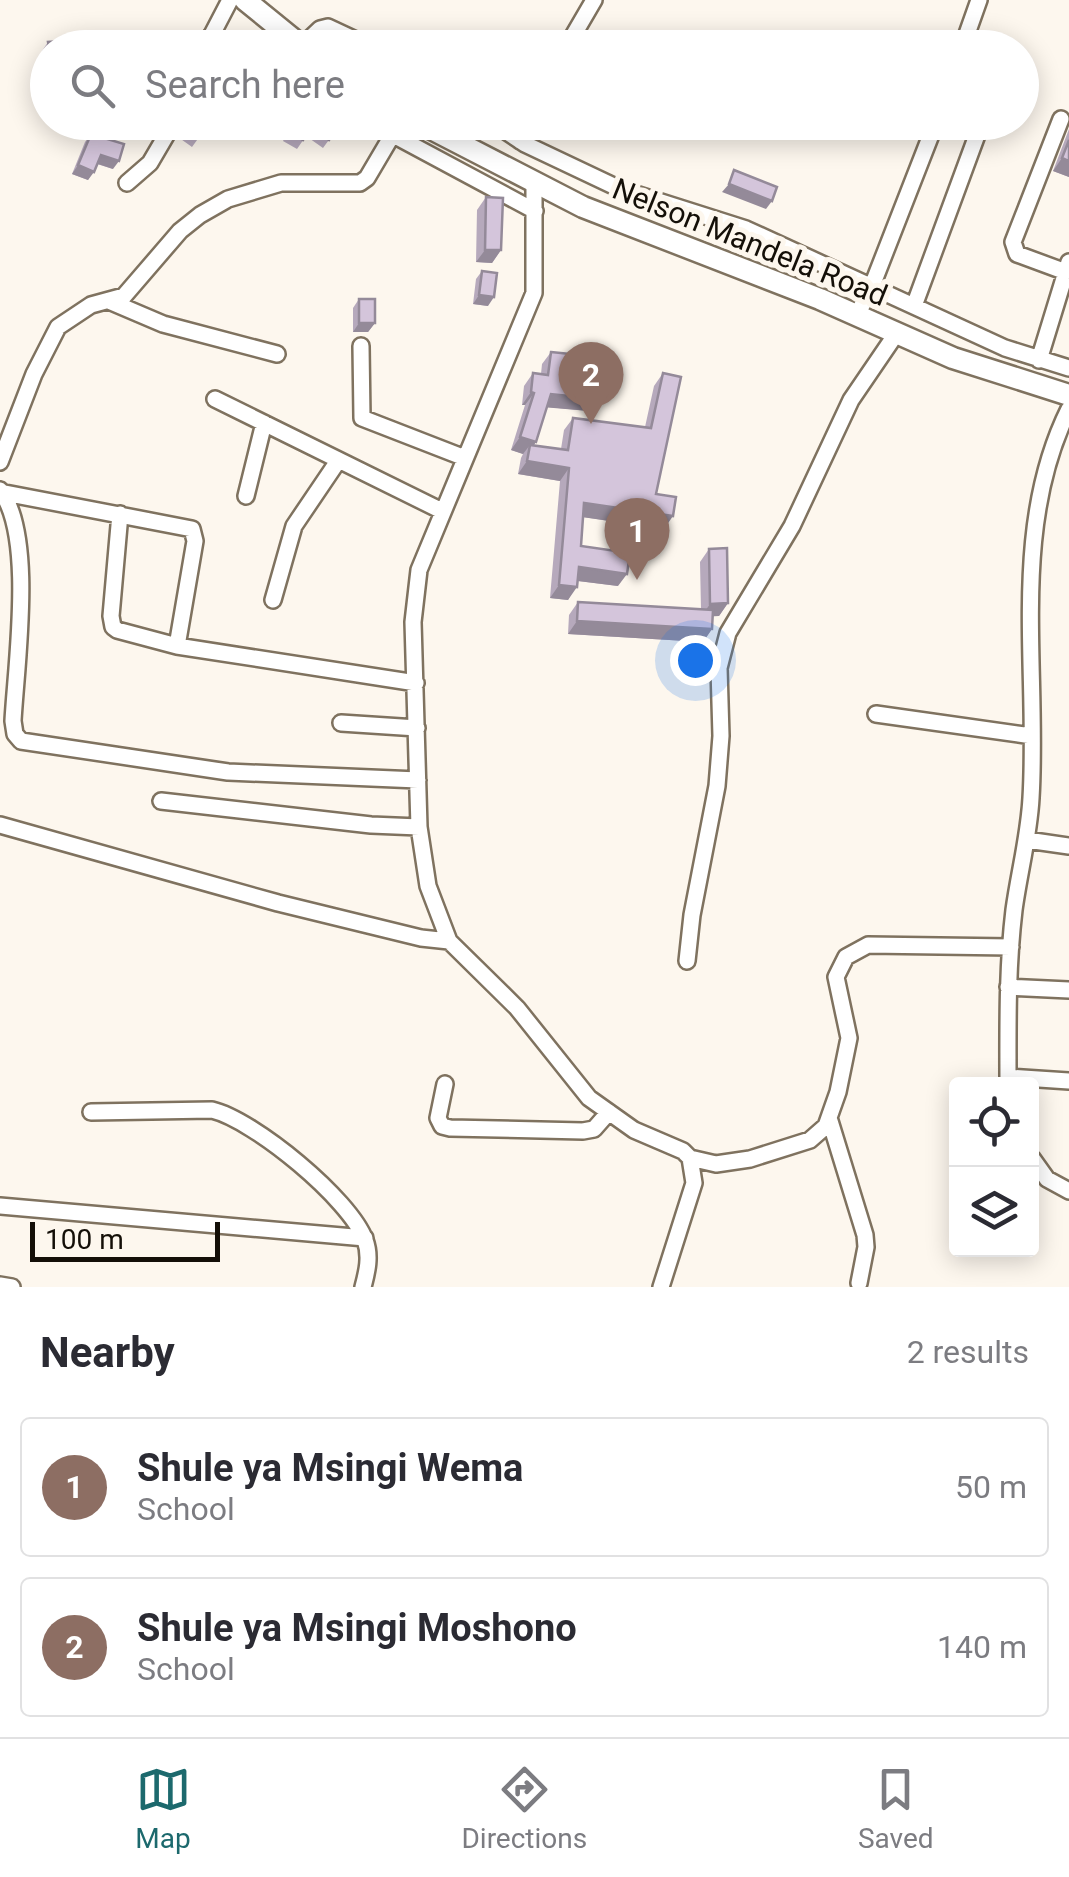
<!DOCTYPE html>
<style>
:root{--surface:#fff;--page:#f7f7f7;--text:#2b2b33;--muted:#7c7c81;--line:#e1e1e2;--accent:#1c696d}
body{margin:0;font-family:Roboto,sans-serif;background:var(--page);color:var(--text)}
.controls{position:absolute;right:30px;bottom:30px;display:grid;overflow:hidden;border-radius:10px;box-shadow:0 5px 25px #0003}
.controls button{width:90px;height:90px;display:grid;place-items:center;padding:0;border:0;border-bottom:2px solid var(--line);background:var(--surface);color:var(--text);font:50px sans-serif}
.scale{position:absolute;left:30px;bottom:25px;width:190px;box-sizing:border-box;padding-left:10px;border:5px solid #140f08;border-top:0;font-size:28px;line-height:35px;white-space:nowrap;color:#140f08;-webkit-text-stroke:8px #fdf7ee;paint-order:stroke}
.you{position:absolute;left:695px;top:660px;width:35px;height:35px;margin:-25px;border:8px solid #fff;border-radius:50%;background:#1a73e8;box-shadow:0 0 0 15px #1a73e833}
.badge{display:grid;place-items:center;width:65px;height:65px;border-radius:50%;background:var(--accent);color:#fff;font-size:32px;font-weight:700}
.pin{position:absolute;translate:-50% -82px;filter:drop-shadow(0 2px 5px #0008)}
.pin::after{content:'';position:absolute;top:52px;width:35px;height:30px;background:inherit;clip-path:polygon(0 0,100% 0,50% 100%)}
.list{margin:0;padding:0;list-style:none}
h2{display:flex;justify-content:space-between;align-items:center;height:130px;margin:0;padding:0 40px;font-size:42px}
h2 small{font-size:32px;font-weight:400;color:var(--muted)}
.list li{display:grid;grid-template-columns:65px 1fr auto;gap:30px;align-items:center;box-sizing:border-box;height:140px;margin:0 20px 20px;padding:0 20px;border:2px solid var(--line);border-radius:10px}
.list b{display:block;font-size:38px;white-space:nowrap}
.list p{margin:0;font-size:32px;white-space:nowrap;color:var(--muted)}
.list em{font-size:32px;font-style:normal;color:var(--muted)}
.icon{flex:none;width:55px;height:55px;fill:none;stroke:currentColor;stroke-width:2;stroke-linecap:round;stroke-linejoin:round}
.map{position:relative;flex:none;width:1069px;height:1287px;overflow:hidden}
.search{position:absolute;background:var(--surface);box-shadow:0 5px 25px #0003;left:30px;right:30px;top:30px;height:110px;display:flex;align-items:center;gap:25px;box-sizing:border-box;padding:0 35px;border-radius:55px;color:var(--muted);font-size:38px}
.sheet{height:450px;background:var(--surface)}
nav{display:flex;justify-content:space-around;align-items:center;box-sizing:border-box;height:140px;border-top:2px solid var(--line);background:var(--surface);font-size:28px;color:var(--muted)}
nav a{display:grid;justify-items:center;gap:5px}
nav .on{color:var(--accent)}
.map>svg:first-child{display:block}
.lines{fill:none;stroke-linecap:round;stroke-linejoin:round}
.street-casing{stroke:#7f725f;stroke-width:20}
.secondary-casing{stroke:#7f725f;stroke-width:25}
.street{stroke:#fff;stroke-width:15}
.secondary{stroke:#fff;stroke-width:20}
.wall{fill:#b6a9bc}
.shaded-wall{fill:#948a99}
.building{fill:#d4c5db;stroke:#948a99;stroke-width:2.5}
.labels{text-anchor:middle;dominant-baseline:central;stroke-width:10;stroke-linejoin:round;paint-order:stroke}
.street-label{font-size:30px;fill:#140f08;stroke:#fdf7ee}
</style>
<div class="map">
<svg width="1069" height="1287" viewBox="0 0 1069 1287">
<rect width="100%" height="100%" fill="#fdf7ee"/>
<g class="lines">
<defs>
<path id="street" d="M212,34L236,48
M302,46L320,29L328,27L373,48
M205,48L230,0
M566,48L594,0
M962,48L979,0
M1061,119L1013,242L1017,254L1066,272
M369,122L535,211
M492,122L525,144L620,189L746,229L1005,348L1069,368
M520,141L529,122
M127,183L150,163L174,122
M534,184V293L419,570L413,622L419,827L428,886L449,941L517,1008L589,1098L634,1130L683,1151L690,1158L694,1183L661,1287
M109,301L163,324L277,354
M914,306L980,127
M857,315L872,286L936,122
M361,346L362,418L465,458
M1039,360L1069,262
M215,399L442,511
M0,462L34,374L58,327L91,305L124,296L180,231L200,215L228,199L281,183H360L367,178L400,122
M0,490C35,535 16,664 13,721L15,734L21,741L228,772L418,780
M0,492L192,529L195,541L177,646
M246,496L264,423
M120,514L111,616L113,627L117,630L177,646L416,683
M273,600L294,526L338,461
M876,714L1032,736
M341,723L417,728
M161,801L371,825L419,827
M0,825L278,903L421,938L449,941
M1027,840L1069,846
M687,961L692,915L717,786L721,736L719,668L728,633L792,526L851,400L896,334
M1008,987L1069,990
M1008,1077L1069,1081
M445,1084L438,1118L442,1126L450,1128L583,1131L594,1129L609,1112
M1008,1084C1008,1026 1007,969 1014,910C1019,873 1029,836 1031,798C1039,668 1009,530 1069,409
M91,1112L212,1110C254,1120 350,1199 365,1240C371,1256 367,1272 363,1287
M830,1121L865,1235L866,1247L859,1283
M690,1158L716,1164L750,1159L810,1140L826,1126L838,1092L849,1038L836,977L846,957L868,945L1011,947
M1032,1158L1047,1179L1069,1191
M0,1206L365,1238
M0,1285L12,1287"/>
<path id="secondary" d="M245,0L304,48
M418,122L583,207L820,299L953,358L1069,395"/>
</defs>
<use href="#street" class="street-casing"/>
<use href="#secondary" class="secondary-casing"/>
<use href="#street" class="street"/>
<use href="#secondary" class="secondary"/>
</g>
<path class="wall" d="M48,42L64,48H48V75H44L42,51Z
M187,122L205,129L192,147L178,137Z
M293,122H342L323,148L306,136L297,149L283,141Z
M1069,129V177L1053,171Z
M91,134L113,169L97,164L88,180L72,174L85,142Z
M486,197L501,250L492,263L476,262L477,210Z
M482,271L488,306L473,304L476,279Z
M359,299L375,323L368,332H353V308Z
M551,352L608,377L599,389L598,399L589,411L547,407L534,445L561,449L564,430L573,418L645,427L654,386L663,373L656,494L664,529L583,517L581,546L618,586L578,581L568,600L550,598L560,481L518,474L521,458L523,454L511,450L525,405H522L524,386L533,373L541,374L542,364Z
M709,549L728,603L719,616H712V629L703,642L568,634L569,615L578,602L701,609L700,562Z"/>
<path class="shaded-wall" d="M101,155L119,161L113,169L95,163Z
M1062,158L1069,161V177L1053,171Z
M78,165L94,172L88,180L72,174Z
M729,184L772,201L766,209L722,192Z
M485,250H501L492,263L476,262Z
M479,295L494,297L488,306L473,304Z
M359,323H375L368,332H353Z
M601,376L608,377L599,390Z
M531,392L534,393L525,405H522Z
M551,394L598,399L589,411L542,407Z
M520,437L536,442L529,452L530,445L523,454L511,450Z
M527,461L569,468L560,481L518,474Z
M584,503L673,516L664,529L575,516Z
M579,567L627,574L618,586L570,580Z
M559,585L577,587L568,600L550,598Z
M728,603L719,616L701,617L710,604Z
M577,621L712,629L703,642L568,634Z"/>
<path class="building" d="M63,41L64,48H49L48,42Z
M188,122H196L205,129L198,138L184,129Z
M294,122H342L329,140L311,127L303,140L289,132Z
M91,134L124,144L119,161L101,155L94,172L78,165Z
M1069,140V161L1062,158Z
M734,170L777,187L772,201L729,184Z
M486,197L503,198L501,250H485Z
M482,271L497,273L494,297L479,295Z
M359,299H375V323H359Z
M551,352L610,358L608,377L601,376L598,399L551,394L536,442L520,437L534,393L531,392L533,373L548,375Z
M663,373L681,377L656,494L676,497L673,516L584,503L581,546L630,553L627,574L579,567L577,587L559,585L569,468L527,461L530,445L568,450L573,418L651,428Z
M727,548L728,603L710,604L709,549Z
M578,602L713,610L712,629L577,621Z"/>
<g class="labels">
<g class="street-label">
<text transform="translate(750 242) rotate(22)">Nelson Mandela Road</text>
</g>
</g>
</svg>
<div class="controls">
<button><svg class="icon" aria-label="locate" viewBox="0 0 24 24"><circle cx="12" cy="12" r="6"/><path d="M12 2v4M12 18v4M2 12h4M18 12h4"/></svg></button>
<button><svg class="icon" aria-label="layers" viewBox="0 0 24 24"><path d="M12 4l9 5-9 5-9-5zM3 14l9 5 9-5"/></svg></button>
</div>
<div class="scale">100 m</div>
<div class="you"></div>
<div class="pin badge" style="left:637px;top:580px;background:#8d6e63">1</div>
<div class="pin badge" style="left:591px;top:424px;background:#8d6e63">2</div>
<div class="search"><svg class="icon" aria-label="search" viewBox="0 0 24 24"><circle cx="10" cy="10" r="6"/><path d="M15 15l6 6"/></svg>Search here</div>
</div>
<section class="sheet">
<h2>Nearby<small>2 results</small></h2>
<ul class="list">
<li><span class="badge" style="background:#8d6e63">1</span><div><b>Shule ya Msingi Wema</b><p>School</p></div><em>50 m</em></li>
<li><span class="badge" style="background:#8d6e63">2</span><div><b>Shule ya Msingi Moshono</b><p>School</p></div><em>140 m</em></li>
</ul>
</section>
<nav>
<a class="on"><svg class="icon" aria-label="map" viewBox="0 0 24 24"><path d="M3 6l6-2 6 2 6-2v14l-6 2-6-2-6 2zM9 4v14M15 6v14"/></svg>Map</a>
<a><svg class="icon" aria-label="directions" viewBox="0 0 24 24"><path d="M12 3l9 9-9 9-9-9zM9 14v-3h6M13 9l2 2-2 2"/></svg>Directions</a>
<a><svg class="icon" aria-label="saved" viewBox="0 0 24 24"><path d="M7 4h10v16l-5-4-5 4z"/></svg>Saved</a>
</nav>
